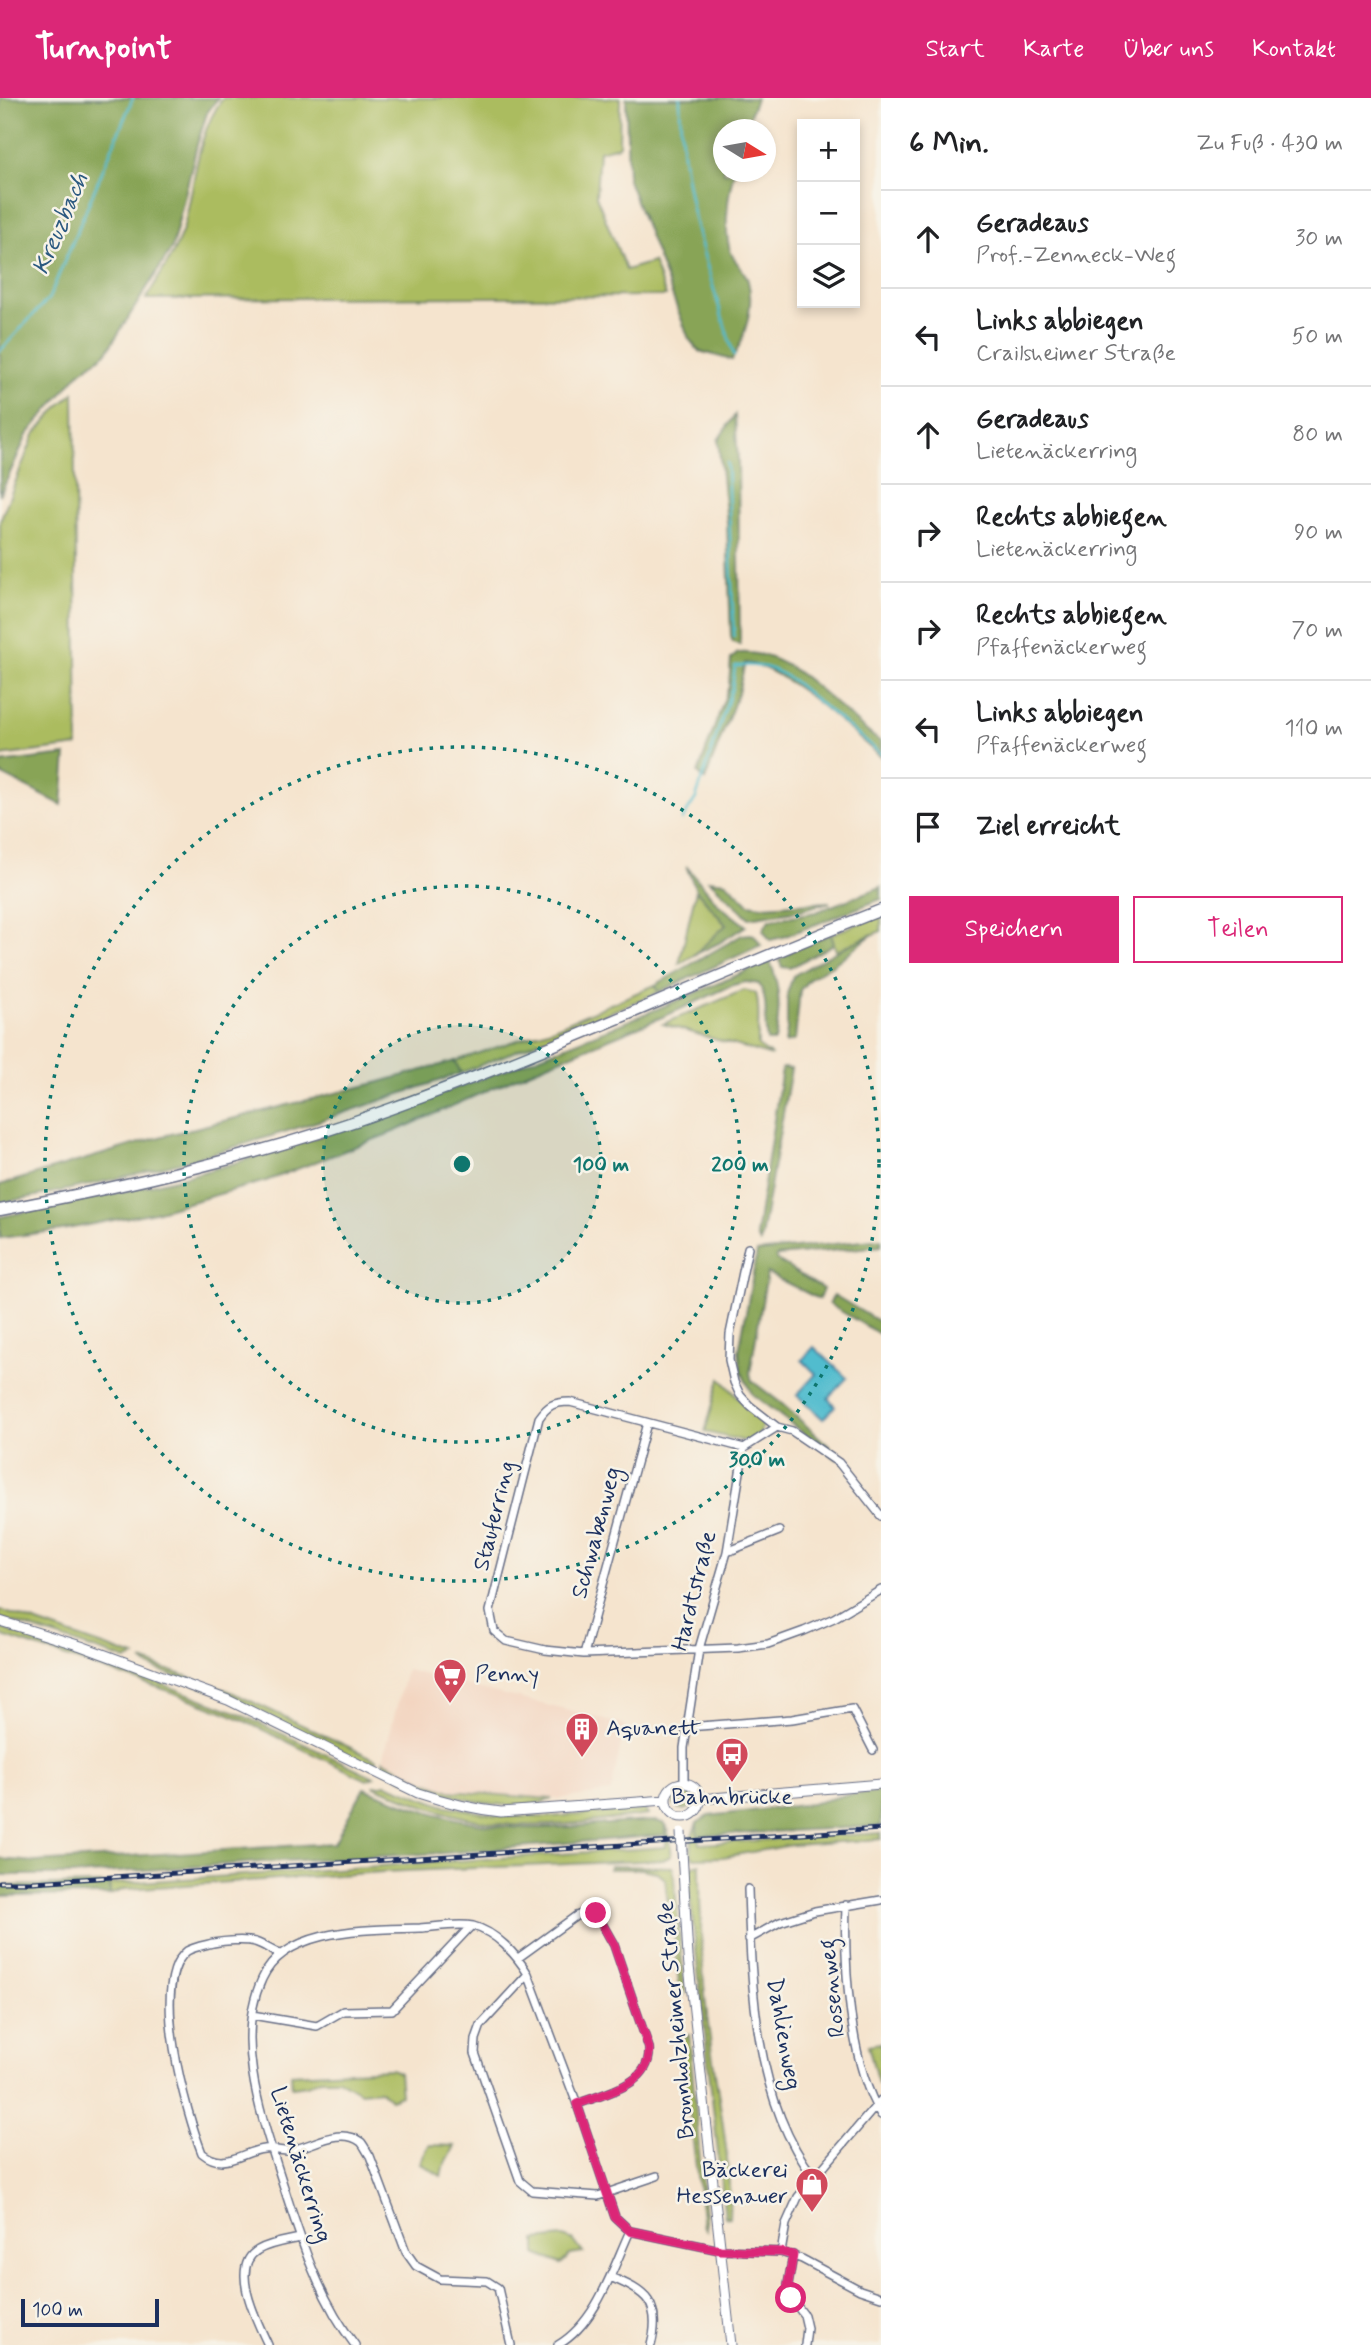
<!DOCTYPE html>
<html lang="de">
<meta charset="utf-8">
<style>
:root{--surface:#fff;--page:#f6f6f6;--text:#202124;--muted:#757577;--line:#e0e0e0;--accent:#db2777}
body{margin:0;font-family:Mynerve,sans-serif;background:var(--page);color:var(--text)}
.controls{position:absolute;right:21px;top:21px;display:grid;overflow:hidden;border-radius:0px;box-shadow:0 4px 10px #0003}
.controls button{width:63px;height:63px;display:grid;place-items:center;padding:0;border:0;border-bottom:2px solid var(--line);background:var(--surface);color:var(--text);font:35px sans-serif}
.compass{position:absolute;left:713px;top:21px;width:63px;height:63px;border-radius:50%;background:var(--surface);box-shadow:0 4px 10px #0003;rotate:101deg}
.scale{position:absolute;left:21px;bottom:18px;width:138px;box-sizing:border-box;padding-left:7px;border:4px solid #1b2f5e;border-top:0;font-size:19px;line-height:24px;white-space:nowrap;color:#1b2f5e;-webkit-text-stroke:5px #f7f3e8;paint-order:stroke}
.stop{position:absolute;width:21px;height:21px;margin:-16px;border:5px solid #db2777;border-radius:50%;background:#fff}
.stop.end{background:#db2777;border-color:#fff;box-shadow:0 2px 7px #0008}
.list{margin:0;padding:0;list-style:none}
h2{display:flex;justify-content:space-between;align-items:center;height:91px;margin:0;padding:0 28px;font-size:30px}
h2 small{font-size:23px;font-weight:400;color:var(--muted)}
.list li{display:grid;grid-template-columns:46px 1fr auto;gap:21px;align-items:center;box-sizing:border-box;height:98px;padding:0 28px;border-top:2px solid var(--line)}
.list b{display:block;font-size:26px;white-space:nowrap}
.list p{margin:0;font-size:23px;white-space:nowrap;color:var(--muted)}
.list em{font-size:23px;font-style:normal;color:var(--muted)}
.actions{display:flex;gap:14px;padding:21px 28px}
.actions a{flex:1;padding:16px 0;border:2px solid var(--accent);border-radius:0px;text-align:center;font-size:24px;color:var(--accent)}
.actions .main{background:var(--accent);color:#fff}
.icon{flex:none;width:38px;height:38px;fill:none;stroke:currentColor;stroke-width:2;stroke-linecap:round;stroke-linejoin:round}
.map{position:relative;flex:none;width:881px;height:2247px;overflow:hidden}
header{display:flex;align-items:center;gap:42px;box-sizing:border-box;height:98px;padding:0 35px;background:var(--accent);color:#fff}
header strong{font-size:33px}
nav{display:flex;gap:38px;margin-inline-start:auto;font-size:24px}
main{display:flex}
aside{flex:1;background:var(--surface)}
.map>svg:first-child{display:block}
.built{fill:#f3d4bf}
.green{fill:#abbc5f;stroke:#63765e;stroke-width:2}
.forest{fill:#88a456;stroke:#526a5a;stroke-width:2}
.water{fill:#51bcce;stroke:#367696;stroke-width:2}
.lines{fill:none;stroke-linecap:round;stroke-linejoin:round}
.stream{stroke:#51bcce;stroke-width:2.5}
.minor-casing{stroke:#676e85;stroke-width:10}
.tertiary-casing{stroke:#676e85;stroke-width:11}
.primary-casing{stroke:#676e85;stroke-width:13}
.minor{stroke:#fff;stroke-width:7}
.tertiary{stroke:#fff;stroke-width:9}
.primary{stroke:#fff;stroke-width:10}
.rail-casing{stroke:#1b2f5e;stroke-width:5}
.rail{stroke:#f7f3e8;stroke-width:2.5;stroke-dasharray:8;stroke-linecap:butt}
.tertiary-bridge-casing{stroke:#676e85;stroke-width:11;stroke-linecap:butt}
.tertiary-bridge{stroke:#fff;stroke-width:9}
.route{stroke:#db2777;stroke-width:9}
.ring{fill:none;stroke:#0f766e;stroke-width:3.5;stroke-dasharray:3.5 7}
.labels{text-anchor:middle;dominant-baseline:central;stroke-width:5;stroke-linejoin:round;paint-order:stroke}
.street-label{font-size:23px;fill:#1b2f5e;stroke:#f7f3e8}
.poi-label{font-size:23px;fill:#1b2f5e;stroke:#f7f3e8;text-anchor:start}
.water-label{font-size:24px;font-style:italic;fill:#2b5980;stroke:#f7f3e8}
.centre{fill:#0f766e;stroke:#f7f3e8;stroke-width:3.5}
.ring-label{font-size:21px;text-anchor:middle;font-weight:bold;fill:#0f766e;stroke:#f7f3e8;stroke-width:5;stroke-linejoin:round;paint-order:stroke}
</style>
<header>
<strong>Turnpoint</strong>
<nav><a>Start</a><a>Karte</a><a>Über uns</a><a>Kontakt</a></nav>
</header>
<main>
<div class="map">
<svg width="881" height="2247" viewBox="0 0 881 2247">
<rect width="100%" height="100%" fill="#f7f3e8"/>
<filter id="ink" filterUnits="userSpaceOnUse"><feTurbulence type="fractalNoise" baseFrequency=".0143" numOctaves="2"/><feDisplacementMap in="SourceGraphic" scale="14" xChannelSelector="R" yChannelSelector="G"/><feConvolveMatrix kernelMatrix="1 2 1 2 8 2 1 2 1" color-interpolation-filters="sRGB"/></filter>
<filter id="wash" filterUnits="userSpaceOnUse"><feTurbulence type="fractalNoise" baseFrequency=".00686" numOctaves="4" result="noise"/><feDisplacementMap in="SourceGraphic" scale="28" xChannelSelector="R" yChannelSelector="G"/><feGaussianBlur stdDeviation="1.57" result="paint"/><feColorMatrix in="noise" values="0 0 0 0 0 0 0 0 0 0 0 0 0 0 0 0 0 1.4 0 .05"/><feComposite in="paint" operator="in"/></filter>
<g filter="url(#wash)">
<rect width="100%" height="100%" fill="#f5e4ce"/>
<path class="built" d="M406,1572L625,1627L611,1694L557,1701L450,1693L421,1682L383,1662Z"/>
<path class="green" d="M223,0H620L619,48L599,53L596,98L626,172L653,164L666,198L146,201C160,176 178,152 185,124C196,81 196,37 223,0Z
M74,295L78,648L0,658V423L34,337L60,307Z
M696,792L727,827L694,857L679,866Z
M881,817V833L836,853L831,836Z
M655,887L659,894L461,975L455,963L554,930Z
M744,892L756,895C761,913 757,929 758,948L772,958L663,926Z
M720,1280L763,1326L760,1335L748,1344L705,1334Z
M0,1512L135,1559L127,1562L0,1520Z
M0,1530L123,1571L233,1613L374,1679L367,1682L230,1616L175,1595L0,1537Z
M142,1563L229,1593L377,1662L374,1669L238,1603L148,1568Z
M383,1662L421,1682L450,1693L552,1701C504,1720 426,1692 383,1671Z
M386,1686L442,1707L500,1718L546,1719L645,1712L648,1717C598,1723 542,1732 492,1725C453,1719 411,1704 375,1688Z
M673 1702a10 10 0 1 1 20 0a10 10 0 1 1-20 0Z
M697,1725L699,1746L881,1735V1741L792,1747L723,1759L694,1760L691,1757L692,1737Z
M665,1726C670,1737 672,1746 671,1758L663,1762L383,1774L125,1791L110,1797L109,1786L666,1749Z
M700,1766C700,1817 701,1867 707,1917C714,1985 732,2051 729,2120L725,2119L688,1779L692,1768Z
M610,1768L673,1769L685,1896H680L674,1834L670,1821L665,1781L657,1774L642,1771H609Z
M689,1937L706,2131L703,2127L681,1942Z
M881,1945V1985H878L868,1947Z
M391,1971L399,1975L401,1997L390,2001L381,1992L360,1994L338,1981H320L307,1987L292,1989L291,1976Z
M429,2047L455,2048L443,2070L441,2078L420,2065Z
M563,2139L574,2143L583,2155L570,2157L561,2166L536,2156V2142Z"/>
<path class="forest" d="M0,0H218L207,15L197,47L172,150L106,255L80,274L27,337L0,397Z
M626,0H756L745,31L724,32V74H734C728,95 723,134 731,155C735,165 746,173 748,183C755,209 744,241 732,262L699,253L689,241L628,82Z
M735,317L738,363L740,547L733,544L731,539L727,424L718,342Z
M738,555C793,549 840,617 881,644V659C850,633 784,568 745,565L738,595L705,682L698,675L729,588L731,561Z
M66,657L62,707L0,676V665Z
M686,768L719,807L746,828L719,845L694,857L726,827L696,792Z
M709,782L726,784L749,806L762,808L830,804L801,812L749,820Z
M881,789V801L783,839L770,842L763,832L769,822L816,814Z
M750,836L754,837L761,847L659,894L655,887L742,837Z
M831,836L834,846L790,870L782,869L779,862L795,851Z
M873,836L834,866L810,880L800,892L795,942L785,945L787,932V896L793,878L844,849Z
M770,863C781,891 780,914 775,943H767C763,923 770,905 759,886L746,884L733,887L672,915L531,973L396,1033L266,1083L155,1114L62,1132L0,1140V1119C83,1102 167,1086 248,1061C427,1006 599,937 770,863Z
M455,963L461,975C310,1028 158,1077 0,1105V1087L163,1038L380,984Z
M782,970L791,971L760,1145L756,1138Z
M881,1141V1148L777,1158L776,1162L823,1191L819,1201L767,1175L750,1275L752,1283L781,1305L839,1357L837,1361L752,1296L741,1273L739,1253L757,1154Z
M834,1197L881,1225V1237L829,1206Z
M364,1690C417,1712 469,1729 527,1730C570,1731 614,1724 657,1723L665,1726V1737L445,1755L262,1764L74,1777H0V1761L36,1764L334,1745Z
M881,1694V1728L697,1738V1725L708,1718L811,1706L845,1697Z
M109,1786L110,1797L0,1798V1788Z"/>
<path class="water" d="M814,1249L847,1280L828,1300L835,1308L823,1321L797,1297L816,1276L802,1262Z"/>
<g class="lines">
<path class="stream" d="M680,0C679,93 708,170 734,258
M0,253L49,200L133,0
M727,365L734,538
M682,722L696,700L732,590L735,568C761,566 770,568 792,582L881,656"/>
</g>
</g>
<g filter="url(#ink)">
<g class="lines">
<defs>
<path id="minor" d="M748,1150L730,1236L729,1262L734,1284L740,1297L750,1308L777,1329L792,1333L839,1365L881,1418
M744,1350L570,1304C554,1304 548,1307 539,1320L490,1513L494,1533L506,1543L545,1552L584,1556L738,1550L768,1546L804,1533L834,1520L881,1492
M727,1454L779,1433
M584,1556L647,1325
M687,1629L792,1621L852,1611L873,1652
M684,1685V1650L699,1551L727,1454L744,1350L777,1329
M748,1791C751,1884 754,2003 814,2079
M846,1807C844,1867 849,1965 881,2017
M749,1841L780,1824L815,1813L881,1802
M280,1856C272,1853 264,1847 255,1844C244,1841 224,1843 213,1845C205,1847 193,1849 187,1853C148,1883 187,2017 202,2055C225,2074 242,2053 264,2051C271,2050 279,2053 286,2053C309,2051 339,2027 361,2044C364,2047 367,2054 370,2058L406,2154L416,2168L440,2181L487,2183L498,2190L511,2247
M518,1860L576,1818L587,1814L596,1815L614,1847L649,1950C652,1987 605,1995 577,2006
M528,1876L481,1927L476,1941L475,1955L520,2083L532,2093L598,2098L657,2078
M252,1917L317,1928L343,1913L392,1912L471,1828
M781,2154L786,2126L798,2099L881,2002
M793,2157L788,2187L791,2200L804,2217L807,2230L805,2247
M610,2179C646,2193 662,2205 651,2247
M268,2247C258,2225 228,2169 258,2152C270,2145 286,2143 300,2140
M355,2247C318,2199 300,2140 282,2083C263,2023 233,1943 262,1881C286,1828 370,1832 420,1830C436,1829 457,1825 473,1828C496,1834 516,1856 528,1876L577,2006L615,2119L630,2133L720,2152L781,2154L802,2161L860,2192L881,2199
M558,2247C597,2224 612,2172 630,2133"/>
<path id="tertiary" d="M0,1523L81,1548L228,1602L418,1695C445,1704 473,1711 501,1714L666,1702
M666 1702a17 17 0 1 1 34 0a17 17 0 1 1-34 0Z
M700,1701L881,1686
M682,1753L688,1859L731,2247"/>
<path id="primary" d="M0,1112C132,1087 263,1057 390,1011C556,951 716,876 881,812"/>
</defs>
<use href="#minor" class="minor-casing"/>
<use href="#tertiary" class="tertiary-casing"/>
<use href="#primary" class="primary-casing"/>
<use href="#minor" class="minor"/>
<use href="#tertiary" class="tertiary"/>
<use href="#primary" class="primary"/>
<defs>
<path id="rail" d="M0,1784H33L881,1731"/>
</defs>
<use href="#rail" class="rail-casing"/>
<use href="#rail" class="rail"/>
<defs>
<path id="tertiary-bridge" d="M681,1734L682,1753"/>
</defs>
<use href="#tertiary-bridge" class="tertiary-bridge-casing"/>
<use href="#tertiary-bridge" class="tertiary-bridge"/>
</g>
</g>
<g class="lines" filter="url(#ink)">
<path class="route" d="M596,1815L614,1847L649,1950C652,1987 605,1995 577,2006L615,2119L630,2133L720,2152L781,2154L793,2157L788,2187L791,2200"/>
</g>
<circle cx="462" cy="1066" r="139" fill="#0f766e" fill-opacity=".12"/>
<g class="ring">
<circle cx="462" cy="1066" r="139"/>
<circle cx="462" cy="1066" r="278"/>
<circle cx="462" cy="1066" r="417"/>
</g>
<defs>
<symbol id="supermarket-pin" viewBox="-11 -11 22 30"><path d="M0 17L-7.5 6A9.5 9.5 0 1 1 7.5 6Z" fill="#d1495b" stroke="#f7f3e8"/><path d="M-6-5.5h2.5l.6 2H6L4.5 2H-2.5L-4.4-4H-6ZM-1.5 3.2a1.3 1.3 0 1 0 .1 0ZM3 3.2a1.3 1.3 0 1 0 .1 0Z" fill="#fff"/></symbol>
<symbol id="building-pin" viewBox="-11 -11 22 30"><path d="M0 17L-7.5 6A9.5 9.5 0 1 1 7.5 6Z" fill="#d1495b" stroke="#f7f3e8"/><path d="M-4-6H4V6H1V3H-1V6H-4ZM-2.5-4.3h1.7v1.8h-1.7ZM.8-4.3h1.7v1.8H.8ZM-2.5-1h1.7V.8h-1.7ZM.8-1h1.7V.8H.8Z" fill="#fff"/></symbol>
<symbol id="bus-pin" viewBox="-11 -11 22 30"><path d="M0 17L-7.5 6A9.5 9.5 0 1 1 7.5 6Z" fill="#d1495b" stroke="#f7f3e8"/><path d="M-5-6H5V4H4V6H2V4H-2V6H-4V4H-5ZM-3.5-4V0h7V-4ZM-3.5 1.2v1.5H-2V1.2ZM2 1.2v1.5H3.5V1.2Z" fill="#fff"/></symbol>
<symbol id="shop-pin" viewBox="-11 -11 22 30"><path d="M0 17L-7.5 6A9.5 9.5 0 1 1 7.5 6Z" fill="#d1495b" stroke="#f7f3e8"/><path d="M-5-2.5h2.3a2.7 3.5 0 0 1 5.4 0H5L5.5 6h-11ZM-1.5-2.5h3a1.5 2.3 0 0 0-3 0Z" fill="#fff"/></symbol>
</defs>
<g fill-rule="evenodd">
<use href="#supermarket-pin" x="431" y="1558" width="38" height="52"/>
<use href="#building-pin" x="563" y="1612" width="38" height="52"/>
<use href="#bus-pin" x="713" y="1637" width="38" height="52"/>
<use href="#shop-pin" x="793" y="2067" width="38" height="52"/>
</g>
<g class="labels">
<g class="street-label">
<text transform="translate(495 1418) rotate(-76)">Stauferring</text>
<text transform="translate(597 1435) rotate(-75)">Schwabenweg</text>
<text transform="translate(695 1493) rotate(-76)">Hardtstraße</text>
<text transform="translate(833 1890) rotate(-96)">Rosenweg</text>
<text transform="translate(677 1922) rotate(-95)">Bronnholzheimer Straße</text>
<text transform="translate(783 1936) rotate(80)">Dahlienweg</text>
<text transform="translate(300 2067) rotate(73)">Lietenäckerring</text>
</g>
<g class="poi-label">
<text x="475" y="1577">Penny</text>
<text x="606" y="1631">Aquanett</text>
<text x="732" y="1700" text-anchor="middle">Bahnbrücke</text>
<text x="788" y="2073" text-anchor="end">Bäckerei<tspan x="788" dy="26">Hessenauer</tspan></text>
</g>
<g class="water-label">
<text transform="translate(61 126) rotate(-67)">Kreuzbach</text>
</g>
</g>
<circle cx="462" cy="1066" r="10" class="centre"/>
<g class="ring-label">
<text x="601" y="1073">100 m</text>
<text x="740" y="1073">200 m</text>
<text x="757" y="1368">300 m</text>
</g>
</svg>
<div class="controls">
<button>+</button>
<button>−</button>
<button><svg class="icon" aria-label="layers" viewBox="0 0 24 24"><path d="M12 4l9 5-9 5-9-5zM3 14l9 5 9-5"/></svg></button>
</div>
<svg class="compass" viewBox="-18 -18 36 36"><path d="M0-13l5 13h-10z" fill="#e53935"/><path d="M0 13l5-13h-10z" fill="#757577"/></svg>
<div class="scale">100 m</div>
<div class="stop" style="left:791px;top:2200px"></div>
<div class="stop end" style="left:596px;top:1815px"></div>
</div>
<aside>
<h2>6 Min.<small>Zu Fuß · 430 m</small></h2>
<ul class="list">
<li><svg class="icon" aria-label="ahead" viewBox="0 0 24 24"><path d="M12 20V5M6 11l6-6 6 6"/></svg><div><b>Geradeaus</b><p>Prof.-Zenneck-Weg</p></div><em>30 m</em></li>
<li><svg class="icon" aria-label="left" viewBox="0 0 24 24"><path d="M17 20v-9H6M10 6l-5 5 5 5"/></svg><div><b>Links abbiegen</b><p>Crailsheimer Straße</p></div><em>50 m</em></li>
<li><svg class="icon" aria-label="ahead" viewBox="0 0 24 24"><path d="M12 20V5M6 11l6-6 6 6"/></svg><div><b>Geradeaus</b><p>Lietenäckerring</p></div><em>80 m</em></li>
<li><svg class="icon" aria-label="right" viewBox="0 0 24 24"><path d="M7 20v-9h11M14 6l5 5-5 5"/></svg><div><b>Rechts abbiegen</b><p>Lietenäckerring</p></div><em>90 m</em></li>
<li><svg class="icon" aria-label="right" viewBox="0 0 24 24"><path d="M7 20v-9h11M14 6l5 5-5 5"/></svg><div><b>Rechts abbiegen</b><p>Pfaffenäckerweg</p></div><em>70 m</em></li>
<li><svg class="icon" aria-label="left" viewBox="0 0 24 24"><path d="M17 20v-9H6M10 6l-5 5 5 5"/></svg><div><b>Links abbiegen</b><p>Pfaffenäckerweg</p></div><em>110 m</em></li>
<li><svg class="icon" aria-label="arrive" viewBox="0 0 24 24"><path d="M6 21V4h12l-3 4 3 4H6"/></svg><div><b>Ziel erreicht</b></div></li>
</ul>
<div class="actions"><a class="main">Speichern</a><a>Teilen</a></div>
</aside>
</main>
